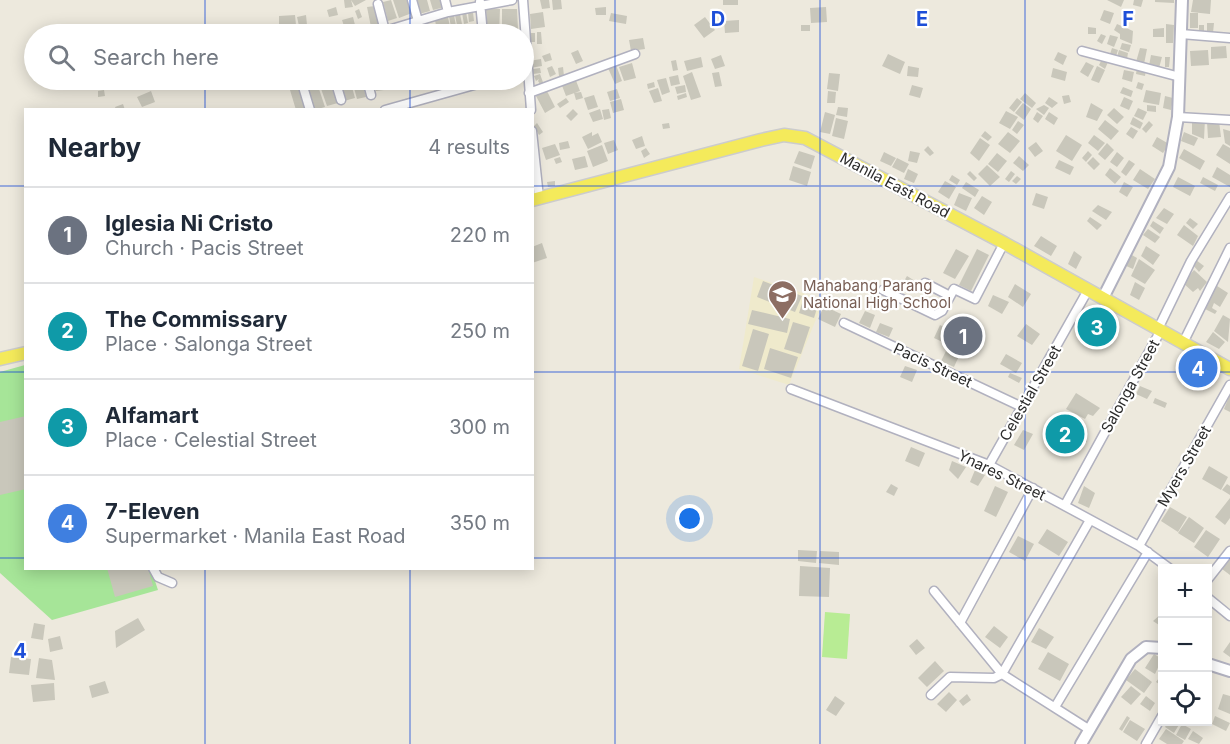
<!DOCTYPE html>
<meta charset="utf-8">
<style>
:root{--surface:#fff;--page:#f2f2f3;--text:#1f2937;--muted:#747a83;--line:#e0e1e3;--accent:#1a73e8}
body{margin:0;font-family:Inter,sans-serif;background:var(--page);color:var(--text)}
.controls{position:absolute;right:18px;bottom:18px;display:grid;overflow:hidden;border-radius:0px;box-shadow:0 3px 15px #0003}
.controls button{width:54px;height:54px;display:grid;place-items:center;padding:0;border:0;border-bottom:2px solid var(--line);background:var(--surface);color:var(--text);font:30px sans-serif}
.you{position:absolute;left:690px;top:519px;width:21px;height:21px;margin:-15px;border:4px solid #fff;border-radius:50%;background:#1a73e8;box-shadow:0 0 0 9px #1a73e833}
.badge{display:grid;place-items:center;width:39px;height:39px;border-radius:50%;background:var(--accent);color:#fff;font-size:20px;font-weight:700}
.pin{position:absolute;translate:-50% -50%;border:3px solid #fff;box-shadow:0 2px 6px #0006}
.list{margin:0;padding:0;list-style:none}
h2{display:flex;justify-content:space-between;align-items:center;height:78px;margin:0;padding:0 24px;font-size:26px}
h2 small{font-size:20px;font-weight:400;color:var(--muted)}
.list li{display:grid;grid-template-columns:39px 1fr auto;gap:18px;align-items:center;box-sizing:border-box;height:96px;padding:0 24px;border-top:2px solid var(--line)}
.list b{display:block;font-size:22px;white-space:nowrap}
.list p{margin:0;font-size:20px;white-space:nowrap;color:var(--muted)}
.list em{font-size:20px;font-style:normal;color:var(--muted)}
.icon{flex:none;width:33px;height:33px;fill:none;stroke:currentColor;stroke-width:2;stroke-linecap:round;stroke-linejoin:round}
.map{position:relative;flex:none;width:1230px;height:744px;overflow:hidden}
.search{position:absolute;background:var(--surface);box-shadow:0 3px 15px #0003;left:24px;top:24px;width:510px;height:66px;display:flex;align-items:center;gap:15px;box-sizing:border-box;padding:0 21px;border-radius:33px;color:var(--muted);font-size:22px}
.panel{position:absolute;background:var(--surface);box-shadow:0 3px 15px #0003;left:24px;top:108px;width:510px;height:462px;border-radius:0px}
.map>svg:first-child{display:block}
.education{fill:#efeacc}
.green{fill:#a6e598}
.pitch{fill:#b8ec94}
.building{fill:#c9c7bb}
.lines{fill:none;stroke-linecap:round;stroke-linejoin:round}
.minor-casing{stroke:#b1b1bf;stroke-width:11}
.tertiary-casing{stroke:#b1b1bf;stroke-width:14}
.primary-casing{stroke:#ccc;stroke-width:15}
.minor{stroke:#fff;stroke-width:8}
.tertiary{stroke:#fff;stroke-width:10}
.primary{stroke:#f4ea5b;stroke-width:12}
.grid{fill:none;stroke:#1d4ed8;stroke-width:1.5;stroke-opacity:0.55}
.labels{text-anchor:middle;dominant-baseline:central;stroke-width:4.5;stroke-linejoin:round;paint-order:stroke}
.street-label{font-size:15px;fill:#2b2b2b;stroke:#fff}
.education-label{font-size:15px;fill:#785e54;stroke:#fff;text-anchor:start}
.grid-label{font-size:20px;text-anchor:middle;font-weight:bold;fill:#1d4ed8;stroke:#fff;stroke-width:4.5;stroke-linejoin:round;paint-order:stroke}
</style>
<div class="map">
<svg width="1230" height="744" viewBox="0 0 1230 744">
<rect width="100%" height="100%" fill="#ede9dd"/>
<path class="education" d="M754,277L824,300L789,385L739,369Z"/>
<path class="green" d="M25,365L26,568L151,569L158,590L52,620L0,573V372Z"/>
<path class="pitch" d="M825,612L850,614L847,659L822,657Z"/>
<path class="building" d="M344,0H351L353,7L345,8Z
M351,0H366L355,6Z
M391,0L397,18L388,21L383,2Z
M393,0H407L412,13L399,18Z
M415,0H427L430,11L419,14Z
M430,0H443L445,7L433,10Z
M540,0H549L550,8L542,9Z
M552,0H561L562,9L553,10Z
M723,0H738V5H723Z
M1107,0H1124L1121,7Z
M1134,0H1143L1141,7L1133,5Z
M1155,0H1174V3L1155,2Z
M1193,0H1211L1210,14L1191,12Z
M375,6L379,26L371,27L367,7Z
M336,7L338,15L329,17L327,10Z
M606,7V15H596L595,8Z
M826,7L827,22L811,23L810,8Z
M486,8L500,9L499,34H487Z
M359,9L362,17L358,19L355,11Z
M502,9H517L518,29H502Z
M1104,10L1114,13L1110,24L1100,20Z
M466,12L468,23L464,24L462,13Z
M473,12L474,21L469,22L468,13Z
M543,12L545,27L531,29L530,14Z
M611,13L627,16L626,24L609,21Z
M1190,13H1198V28H1190Z
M460,14L462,24L457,25L455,15Z
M295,15L296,25L279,26V16Z
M306,15L307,25L299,26L297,17Z
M454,15L456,26L451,27L449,16Z
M353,17L356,29L346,32L342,20Z
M448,17L450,27L437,31L435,20Z
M705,17L715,30L704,38L694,25Z
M739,20V32L725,33L724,21Z
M1207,23H1214L1213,33H1207Z
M334,24L338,34H336L330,26Z
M1117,24L1133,31L1132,44L1120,39V34L1114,30Z
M1166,24L1174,25L1173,43H1166Z
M801,25H810V31H801Z
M1199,25H1204V34H1199Z
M1088,27L1096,28V34H1088Z
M1164,28V37H1153V29Z
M537,32H541L542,44H537Z
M527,33H535V42H528Z
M1101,34L1106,36L1102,44L1097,41Z
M1110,35L1118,37L1114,47L1107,44Z
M643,38L645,49L631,51L629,40Z
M1122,43L1131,45L1129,52L1120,49Z
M1226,46L1227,58L1211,59V47Z
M1112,48L1118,50L1116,56L1110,54Z
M1140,48L1147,49L1144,64L1136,62Z
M578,50L583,61L576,64L571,53Z
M1119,50L1128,53L1127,59L1117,57Z
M1208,50L1209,65L1191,66L1190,51Z
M1058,52L1067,56L1063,65L1054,60Z
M550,53L552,60L545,62L542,56Z
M888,54L905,62L900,74L882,66Z
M721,55L725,66L715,69L711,59Z
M1151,55L1162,57L1159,68L1149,66Z
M701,57L703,67L687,71L684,61Z
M1165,57H1170L1169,67H1165Z
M541,59L542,66L530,68L529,61Z
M1102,59L1108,62L1105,69L1099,65Z
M676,60L678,70L673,71L671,61Z
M1086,62L1094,66L1088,77L1080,72Z
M632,63L636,78L624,81L619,67Z
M616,65L622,81L615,84L608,68Z
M552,66L556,74L550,77L547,68Z
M908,66L919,68L918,77L907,76Z
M1097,66L1105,70L1099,83L1091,80Z
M563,67L564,76H559L558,68Z
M1137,67L1146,69L1145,76L1136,74Z
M540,68L541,73L533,74V69Z
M1053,68L1067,72L1065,81L1051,77Z
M1124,70L1134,72L1132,82L1122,79Z
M692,72L701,97L691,100L683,76Z
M719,72L722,86L715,87L712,73Z
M829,73L840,74L838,91L827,89Z
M540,74L544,85L542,87L538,81L539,79L536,81L534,76Z
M678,75L680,84L671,86L669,77Z
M575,78L580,91L566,96L561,83Z
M666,78L670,92L662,95L657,80Z
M287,80H298L306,110H296Z
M305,80H316L325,107L314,110Z
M318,80H331L338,103L327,106Z
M338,80H350L355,98L344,101Z
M374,80H382L384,90L376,91Z
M386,80H395L396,88L388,89Z
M410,80H425L426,83L412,86Z
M654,82L655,87L648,89L647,84Z
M1138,82L1144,84L1142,90L1136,88Z
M363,85L366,97L357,99L354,88Z
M685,85L686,92L677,94L675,87Z
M912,85L923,88L920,98L909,95Z
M1123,87L1133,91L1131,97L1120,93Z
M658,88L662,101L654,103L649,91Z
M617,89L620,98L610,101L607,92Z
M104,90L105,96L98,97V91Z
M1146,90L1161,93L1159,105L1143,102Z
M151,91L155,102L142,107L137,97Z
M547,91L555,107L545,113L536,96Z
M828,91L836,92L835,103H827Z
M581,92L583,98L576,100L574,93Z
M686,93L687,97L678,100L677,96Z
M1025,93L1036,103L1032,108L1020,99Z
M594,95L598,107L588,110L584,98Z
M1069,95L1071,102L1064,104L1062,96Z
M1165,96L1173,98L1171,110L1163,108Z
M1049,97L1058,103L1052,108L1045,103Z
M1124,97L1133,101L1129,110L1120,106Z
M566,98L569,102L560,108L557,104Z
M1017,98L1022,102L1014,112L1009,108Z
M621,99L624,110L613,113L610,102Z
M1023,103L1031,109L1024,120L1015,113Z
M1091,103L1103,110L1097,121L1086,117Z
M123,104L125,110H116L115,107Z
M1044,105L1049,108L1044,115L1036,109Z
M1147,105L1156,106V112L1147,111Z
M838,107L848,108L847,117L836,115Z
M1114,108L1124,117L1117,124L1107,115Z
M1138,108L1147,112L1143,120L1134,116Z
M573,109L578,114L571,121L566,116Z
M600,109L603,119L593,122L589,113Z
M609,109L611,118L604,120L602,110Z
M1006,111L1018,117L1010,129L999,123Z
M825,112L835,115L830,134L820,132Z
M1037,112L1043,116L1038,123L1033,119Z
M1049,112L1058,118L1054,125L1045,119Z
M1133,117L1143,123L1140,129L1130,124Z
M836,118L848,121L844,139L832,136Z
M1192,119H1205L1204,139L1192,134Z
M1105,120L1119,131L1111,140L1098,129Z
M1018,121L1024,125L1017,134L1012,130Z
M1149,121L1153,125L1146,133L1142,129Z
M1219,121L1221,137L1208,138L1207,122Z
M537,123L543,132L539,135L534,126Z
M669,123L670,128L663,129L662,124Z
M1131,127L1138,131L1133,139L1126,134Z
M1223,129L1230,131V146L1225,143Z
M985,131L992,137L988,141L981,136Z
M592,132V136L598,133L602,142L588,149L582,137Z
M1008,132L1020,141L1010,153L998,144Z
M1184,132L1198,138L1194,146L1181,141Z
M1066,135L1082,145L1072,161L1056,151Z
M1094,135L1105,143L1098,151L1088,143Z
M642,136L645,146L636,149L632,140Z
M1157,137L1169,144L1163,153L1152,146Z
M980,138L990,145L979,161L970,153Z
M614,140L618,150L608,154L604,143Z
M568,141L570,148L560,150L559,143Z
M1036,142L1043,151L1035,157L1028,148Z
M1107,143L1114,150L1105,160L1098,154Z
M555,144L560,155L546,160L542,148Z
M1223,144L1230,148V164L1216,155Z
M602,145L608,161L593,167L587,151Z
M928,146L934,153L930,156L924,150Z
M646,148L650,154L644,158L641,151Z
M1184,149L1205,161L1200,170L1179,158Z
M799,151L815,156L811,169L794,163Z
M910,151L920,153L917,163L908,161Z
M1088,151L1092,155L1086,162L1082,158Z
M884,152L896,158L891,166L880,161Z
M1117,152L1124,158L1117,167L1110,162Z
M997,153L1007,161L998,172L988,164Z
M585,156L588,167L575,170L572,159Z
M1019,156L1029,165L1023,171L1013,163Z
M560,157L562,162L556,164L554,159Z
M1093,157L1100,164L1094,170L1087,163Z
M897,158L909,164L904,173L892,167Z
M1059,160L1074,167L1070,175L1055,168Z
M1129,160L1135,164L1126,176L1121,172Z
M987,165L1000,177L990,186L978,174Z
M793,166L811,172L807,186L789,180Z
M1217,167L1230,175V187L1212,177Z
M1110,168L1121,177L1115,184L1105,175Z
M908,169L918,174L914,183L904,179Z
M1140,169L1155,179L1148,189L1133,180Z
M970,171L977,178L974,181L967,174Z
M1011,171L1015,174L1009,182L1005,179Z
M952,175L960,180L957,185L949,180Z
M1017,176L1021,179L1016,184L1012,181Z
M1178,177L1195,186L1190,196L1173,187Z
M1203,177L1218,185L1215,191L1200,183Z
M555,181V186L548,187L547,182Z
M945,181L956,187L949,199L938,192Z
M966,182L979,190L975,197L962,188Z
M1124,182L1133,187L1127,197L1119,192Z
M959,193L972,198L966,211L954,205Z
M1036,193L1048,197L1044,209L1032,205Z
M982,196L992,202L984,215L974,208Z
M1098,205L1112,212L1106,220L1092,211Z
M1164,208L1174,214L1167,224L1156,218Z
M1090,217L1102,225L1097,230L1087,221Z
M1190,218L1198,224L1193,229L1186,223Z
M1153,221L1164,228L1160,234L1150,226Z
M1184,225L1198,236L1193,246L1177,235Z
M1148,229L1160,237L1155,243L1143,235Z
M1041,236L1057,246L1051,256L1034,246Z
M542,243L547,258L532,263V247Z
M1146,246L1160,255L1153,265L1141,256Z
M956,249L969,256L955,279L943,273Z
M977,249L989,255L971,291L959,285Z
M1074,251L1082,257L1076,269L1068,264Z
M1130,254L1137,258L1133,269L1124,265Z
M1139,259L1155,270L1145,284L1131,276Z
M1196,260L1204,266L1199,272L1192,264Z
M1194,270L1207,282L1200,291L1198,288L1193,292L1183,283Z
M907,276L915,281L909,293L900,288Z
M763,281L802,296L795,312L757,297Z
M1135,282L1145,288L1139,300L1130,295Z
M1015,284L1031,294L1023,307L1008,297Z
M1214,284L1228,293L1220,307L1214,303L1212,308L1217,311L1215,314L1201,307Z
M993,295L1009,302L1002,314L988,306Z
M804,297L819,302L814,318L799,313Z
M824,306L841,314L835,327L818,319Z
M752,310L790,319L787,333L748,324Z
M865,311L875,315L870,328L859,323Z
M1086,313L1115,327L1108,340L1080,326Z
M1223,315L1230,319L1228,342L1214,331Z
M963,320L976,326L963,353L950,347Z
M793,322L810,327L801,354L784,349Z
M880,323L893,328L889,337L876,332Z
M1026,324L1040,334L1032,345L1017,336Z
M940,325L955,333L949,345L934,338Z
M753,329L769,334L758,371L742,366Z
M1213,332L1225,342L1219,349L1206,342Z
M770,348L798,357L791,378L764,369Z
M946,351L959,356L954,367L941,361Z
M1006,354L1022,363L1016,373L1000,364Z
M905,366L917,370L912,382L900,377Z
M1010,373L1022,378L1019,383L1008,377Z
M1140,386L1152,391L1147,399L1136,394Z
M1076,393L1100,408L1093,416L1088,414L1085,419L1066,409Z
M1230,394V412L1224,409Z
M1155,398L1167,403L1165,408L1153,403Z
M26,416V489L0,495V422Z
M1061,426L1087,441L1080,450L1075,447L1071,454L1050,445Z
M1023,430L1033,434L1024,450L1014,445Z
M911,447L925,453L919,467L905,461Z
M952,461L966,467L958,479L949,470Z
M1209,466L1228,477L1221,490L1202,479Z
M975,470L985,475L978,486L970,482Z
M891,484L898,488L894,496L886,492Z
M1227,484L1230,486V495L1222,490Z
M995,486L1008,492L996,517L984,511Z
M1084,486L1095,493L1089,508L1078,503Z
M1230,498V518L1225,525L1215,517Z
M1170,507L1187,517L1178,532L1161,521Z
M1189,517L1204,528L1194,543L1178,533Z
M1047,529L1068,542L1059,556L1038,543Z
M1206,530L1220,539L1208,557L1194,547Z
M1018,536L1034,544L1025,561L1009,552Z
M798,550L817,551L816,563L798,561Z
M820,551L839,552V565L819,563Z
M1230,559V575L1222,569Z
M800,566L830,568L829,597L799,596Z
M107,568H148L153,586L115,597Z
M1161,614L1162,615V627L1153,621Z
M138,618L145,630L116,648L115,631Z
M34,623L45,625L43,640L31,638Z
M994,626L1008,637L1000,648L985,637Z
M1039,628L1054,637L1046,649L1031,642Z
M60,636L63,649L50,652L48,639Z
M917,639L925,648L916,655L909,646Z
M1230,642V657L1223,652Z
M1048,652L1069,664L1060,681L1038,669Z
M1154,654L1162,659L1155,674L1145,668Z
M11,657L31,659L29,675L9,673Z
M39,658L52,660L55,680L36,678Z
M935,661L944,671L927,687L918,678Z
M1135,669L1152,682L1144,693L1126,680Z
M1162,674V686L1156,682Z
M105,681L109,693L92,698L89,686Z
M54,683L55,700L33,702L31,685Z
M1131,686L1141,694L1131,705L1121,697Z
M949,692L957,700L946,712L937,704Z
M967,694L971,700L963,706L959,701Z
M1223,694L1230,696V714L1218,709Z
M835,696L845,703L836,716L826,710Z
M1146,696L1155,703L1150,711L1140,704Z
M1127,716L1130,718L1122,731L1119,729Z
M1215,716L1230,723L1226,731L1212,724Z
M1130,720L1145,729L1137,741L1123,732Z
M1168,722L1180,723L1174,733L1165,727Z
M1182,724L1191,729L1185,740L1176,735Z
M1166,729L1184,741L1182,744H1167L1159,739Z
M1193,731L1203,738L1199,744L1188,739Z"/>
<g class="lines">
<defs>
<path id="minor" d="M412,0L418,21
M445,0L448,12
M523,0L531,110
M480,2L483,34
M378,4L385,31
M375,34L448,12L512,0
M1181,34L1230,38
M1082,51L1180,77
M301,80L310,110
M335,80L341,100
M367,80L371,95
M529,93L635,54
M385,110L492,80
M1178,117L1230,120
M532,131L539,198
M925,283L950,296
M883,290L935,315L942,311L954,289L975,299L1004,243
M844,323L1022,407
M1158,329L1191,261L1230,197
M1183,343L1230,248
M791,389L989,465L1139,546L1169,568
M989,465L1088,290
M1065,505L1161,330
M1139,546L1230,385
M153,568L158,577L172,583
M1208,579L1230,551
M934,591L1002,674L1090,730
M1208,598L1230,616
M960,623L1033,488
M931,695L950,677L994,678L1002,674L1090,520
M1055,707L1148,552
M1146,744L1162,716"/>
<path id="tertiary" d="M1103,298L1169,167L1178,117L1182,0
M1208,664L1230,671
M1081,744L1131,659L1146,647L1162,648"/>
<path id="primary" d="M532,200L761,140L784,135L805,138L1004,243L1230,369
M0,359L26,353"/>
</defs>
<use href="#minor" class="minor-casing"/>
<use href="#tertiary" class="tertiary-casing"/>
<use href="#primary" class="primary-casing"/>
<use href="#minor" class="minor"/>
<use href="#tertiary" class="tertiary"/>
<use href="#primary" class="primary"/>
</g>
<path class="grid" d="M205,0V34M410,0V34M615,0V744M820,0V744M1025,0V744M205,80V110M410,80V110M0,186H26M532,186H1230M0,372H26M532,372H1230M0,558H26M532,558H1230M205,568V744M410,568V744"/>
<defs>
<symbol id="school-pin" viewBox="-11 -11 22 30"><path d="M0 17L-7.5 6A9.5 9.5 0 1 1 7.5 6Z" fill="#8d6e63" stroke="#fff"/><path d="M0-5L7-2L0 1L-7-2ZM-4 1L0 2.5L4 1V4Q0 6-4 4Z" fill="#fff"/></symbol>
</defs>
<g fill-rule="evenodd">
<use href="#school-pin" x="766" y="278" width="33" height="45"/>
</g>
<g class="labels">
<g class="street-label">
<text transform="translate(895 185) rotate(28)">Manila East Road</text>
<text transform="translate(933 365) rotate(25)">Pacis Street</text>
<text transform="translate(1130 386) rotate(-61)">Salonga Street</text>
<text transform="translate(1030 393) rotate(-60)">Celestial Street</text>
<text transform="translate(1184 466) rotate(-60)">Myers Street</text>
<text transform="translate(1002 475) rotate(26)">Ynares Street</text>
</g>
<g class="education-label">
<text x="803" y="285">Mahabang Parang<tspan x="803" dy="17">National High School</tspan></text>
</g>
</g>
<g class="grid-label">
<text x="718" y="26">D</text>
<text x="922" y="26">E</text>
<text x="1128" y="26">F</text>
<text x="20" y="658">4</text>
</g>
</svg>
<div class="controls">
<button>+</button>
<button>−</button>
<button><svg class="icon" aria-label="locate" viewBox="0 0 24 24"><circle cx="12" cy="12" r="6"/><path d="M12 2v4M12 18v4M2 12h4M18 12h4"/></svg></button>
</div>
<div class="you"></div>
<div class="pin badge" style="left:963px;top:336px;background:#6b7280">1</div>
<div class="pin badge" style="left:1065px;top:434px;background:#0f9aa8">2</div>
<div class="pin badge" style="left:1097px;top:327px;background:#0f9aa8">3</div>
<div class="pin badge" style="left:1198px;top:368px;background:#3f7fe0">4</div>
<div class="search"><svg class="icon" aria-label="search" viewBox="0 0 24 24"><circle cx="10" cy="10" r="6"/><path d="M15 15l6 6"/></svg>Search here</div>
<section class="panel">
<h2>Nearby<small>4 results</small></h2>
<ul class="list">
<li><span class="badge" style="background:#6b7280">1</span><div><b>Iglesia Ni Cristo</b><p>Church · Pacis Street</p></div><em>220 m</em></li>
<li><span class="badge" style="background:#0f9aa8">2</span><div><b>The Commissary</b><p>Place · Salonga Street</p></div><em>250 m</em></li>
<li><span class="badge" style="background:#0f9aa8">3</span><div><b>Alfamart</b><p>Place · Celestial Street</p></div><em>300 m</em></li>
<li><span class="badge" style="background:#3f7fe0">4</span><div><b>7-Eleven</b><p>Supermarket · Manila East Road</p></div><em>350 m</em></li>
</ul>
</section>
</div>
